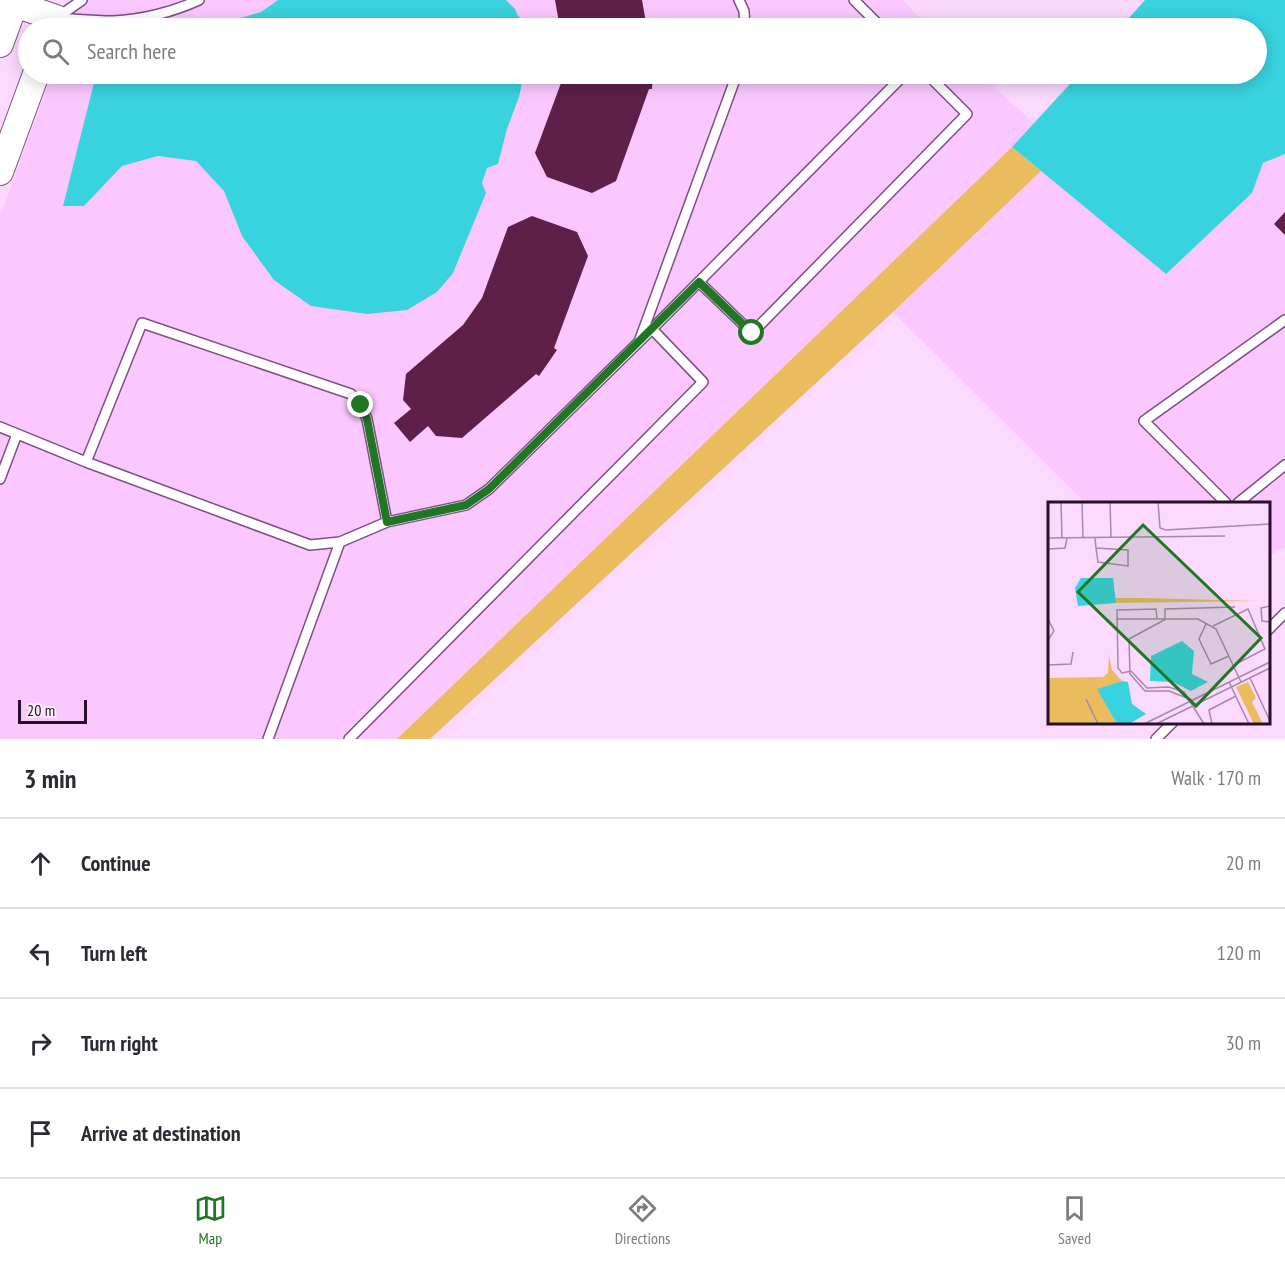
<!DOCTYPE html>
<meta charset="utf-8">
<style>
:root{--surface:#fff;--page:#f7f7f7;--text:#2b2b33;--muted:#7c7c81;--line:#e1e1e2;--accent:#207622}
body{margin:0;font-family:"PT Sans Narrow",sans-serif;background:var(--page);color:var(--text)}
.scale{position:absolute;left:18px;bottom:15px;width:69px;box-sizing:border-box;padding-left:6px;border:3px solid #261129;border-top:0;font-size:16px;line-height:21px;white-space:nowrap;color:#261129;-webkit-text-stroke:4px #fbeffc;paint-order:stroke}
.stop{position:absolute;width:18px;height:18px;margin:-14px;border:4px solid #207622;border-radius:50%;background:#fff}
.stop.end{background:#207622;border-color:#fff;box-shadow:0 2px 6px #0008}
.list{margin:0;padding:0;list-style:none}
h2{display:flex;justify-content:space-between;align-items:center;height:78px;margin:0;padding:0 24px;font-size:26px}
h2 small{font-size:20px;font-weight:400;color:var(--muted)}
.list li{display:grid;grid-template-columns:39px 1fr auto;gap:18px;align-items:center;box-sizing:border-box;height:90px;padding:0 24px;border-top:2px solid var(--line)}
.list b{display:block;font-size:22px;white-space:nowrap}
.list em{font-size:20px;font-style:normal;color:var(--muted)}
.icon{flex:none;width:33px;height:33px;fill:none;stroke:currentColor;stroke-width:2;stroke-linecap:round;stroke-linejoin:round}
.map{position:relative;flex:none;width:1285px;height:739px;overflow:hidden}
.search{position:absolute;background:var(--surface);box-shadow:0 3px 15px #0003;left:18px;right:18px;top:18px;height:66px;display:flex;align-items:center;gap:15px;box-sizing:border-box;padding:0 21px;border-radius:33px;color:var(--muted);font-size:22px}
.sheet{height:438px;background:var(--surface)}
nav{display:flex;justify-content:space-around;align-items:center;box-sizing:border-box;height:84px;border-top:2px solid var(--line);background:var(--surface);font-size:16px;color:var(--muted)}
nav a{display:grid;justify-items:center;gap:3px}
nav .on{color:var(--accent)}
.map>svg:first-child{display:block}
.built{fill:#fac8ff}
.green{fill:#ebbc5e}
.water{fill:#39d2df}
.building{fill:#5e2049}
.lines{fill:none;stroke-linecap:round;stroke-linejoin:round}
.lane-casing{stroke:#804d86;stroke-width:12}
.secondary-casing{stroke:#804d86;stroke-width:28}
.lane{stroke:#fff;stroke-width:9}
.secondary{stroke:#fff;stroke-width:26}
.route{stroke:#207622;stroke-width:8}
.inset-road{fill:none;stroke:#a689a9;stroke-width:1.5}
.view{fill:#207622;fill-opacity:0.15;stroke:#207622;stroke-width:3}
.inset-edge{fill:none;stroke:#261129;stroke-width:3}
</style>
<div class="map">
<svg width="1285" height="739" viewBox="0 0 1285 739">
<rect width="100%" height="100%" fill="#fcd9ff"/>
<path class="built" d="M78,0H278L261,12L206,28H68Z
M506,0H903L929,28H522L515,9Z
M52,74H101L95,79L84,206L122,166L158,156L196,161L224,191L242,236L482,183L487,168L498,164L507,129L519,97L524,74H979L1034,123L1012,147L397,739H0V217Z
M1285,154V547L1269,556L1268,503H1085L893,312L1041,171L1166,273L1252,193L1263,163Z"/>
<path class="green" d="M1012,147L1041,171L893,312L430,739H397Z"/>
<path class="water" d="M278,0H506L515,9L518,16L522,19L521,23L522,28H206L261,12Z
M1145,0H1285V154L1263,163L1252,193L1166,274L1012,147L1079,74H1256V28H1120Z
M101,74H524L519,97L507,129L498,164L487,168L482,183L486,193L453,273L437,292L407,310L367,314L311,306L274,280L242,236L224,191L196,161L158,156L122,166L84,206H63L95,79Z"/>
<path class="building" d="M555,0H642L647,28H560Z
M562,74H653L652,89H649L616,181L592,193L547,177L535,153L561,83Z
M1285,212V235L1274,224Z
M532,216L577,232L588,256L554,348L557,350L539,376L536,374L462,438L436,436L428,426L410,442L394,423L411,409L403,400L406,374L463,325L482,298L508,227Z"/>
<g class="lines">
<defs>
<path id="lane" d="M739,0L744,11L745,28
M854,0L882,28
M58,17L82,0
M56,18C75,19 94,21 113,21C141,20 173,12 199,0
M699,282L752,333L967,114L927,74
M640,339L737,74
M0,427L86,462L310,545L340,542L387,522L466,505L489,489L652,329L905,74
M86,462L142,323L351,394L361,405L367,419L387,522
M0,479L17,434
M1226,503L1144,421L1285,320
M1238,503L1285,465
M1268,630L1285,613
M268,739L340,542
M349,739L703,382L652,329
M1156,739L1173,722"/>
<path id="secondary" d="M2,0L56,18
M0,44L16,0
M0,172L36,74"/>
</defs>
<use href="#lane" class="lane-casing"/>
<use href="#secondary" class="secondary-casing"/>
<use href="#lane" class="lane"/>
<use href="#secondary" class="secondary"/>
</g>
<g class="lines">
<path class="route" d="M361,405L367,419L387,522L466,505L489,489L699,282L752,333"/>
</g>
<g transform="translate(1048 502)">
<rect width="222" height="222" fill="#fcd9ff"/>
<path d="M67,96H93L211,99L68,101ZM61,153L64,168L74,179L50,187L69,222H0V176L55,175L60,171ZM200,180L208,196L204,200L215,222H206L188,185Z" fill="#ebbc5e"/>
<path d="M33,76H65L68,101L30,104L27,86ZM134,139L146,149L144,172L160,180L143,189L125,180L102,179L103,154ZM74,179L80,180L84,202L98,212L81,222H69L49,187Z" fill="#39d2df"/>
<path class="inset-road" d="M13,0L14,36M34,0L35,36M62,0L63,35M110,0L112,26L118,28L222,22M0,36L177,34M47,36L48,46L50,60L80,64V48L48,46M0,47L17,46L19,36M222,104L213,106L214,119L222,120M117,116V107L187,105M0,117L6,129L0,138M69,117H150L168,127L193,180M118,117L81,137L82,172L97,189H121L144,198M158,122L151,137L163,162L181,154M165,124L200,107L217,147L186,163M0,163L23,162L25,150M83,169L74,171L70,166L69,108L108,107L109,116M83,169L99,186L121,185L136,190L156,222M202,176L222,219M181,180L201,222M38,197L50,222M96,222L222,160M108,222L222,166M164,222L161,208L188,194"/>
<path class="view" d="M95,23L213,136L148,204L30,90Z"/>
<rect width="222" height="222" class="inset-edge"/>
</g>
</svg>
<div class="scale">20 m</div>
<div class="stop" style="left:752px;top:333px"></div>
<div class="stop end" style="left:361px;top:405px"></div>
<div class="search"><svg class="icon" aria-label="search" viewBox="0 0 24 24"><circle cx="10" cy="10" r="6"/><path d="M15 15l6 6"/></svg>Search here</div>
</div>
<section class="sheet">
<h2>3 min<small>Walk · 170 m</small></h2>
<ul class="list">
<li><svg class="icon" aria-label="ahead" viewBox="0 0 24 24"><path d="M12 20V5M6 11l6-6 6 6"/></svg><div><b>Continue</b></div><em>20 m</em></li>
<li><svg class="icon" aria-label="left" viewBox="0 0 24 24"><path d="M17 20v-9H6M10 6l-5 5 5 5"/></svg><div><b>Turn left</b></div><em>120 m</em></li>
<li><svg class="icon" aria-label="right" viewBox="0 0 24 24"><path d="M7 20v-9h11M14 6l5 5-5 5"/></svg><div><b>Turn right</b></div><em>30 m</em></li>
<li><svg class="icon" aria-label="arrive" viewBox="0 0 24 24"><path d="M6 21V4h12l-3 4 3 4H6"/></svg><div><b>Arrive at destination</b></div></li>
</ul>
</section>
<nav>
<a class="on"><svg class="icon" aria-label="map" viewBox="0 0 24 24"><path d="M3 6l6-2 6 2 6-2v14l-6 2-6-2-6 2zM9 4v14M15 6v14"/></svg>Map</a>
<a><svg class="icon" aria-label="directions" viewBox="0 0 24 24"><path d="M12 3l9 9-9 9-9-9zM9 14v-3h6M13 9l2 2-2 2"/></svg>Directions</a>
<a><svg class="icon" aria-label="saved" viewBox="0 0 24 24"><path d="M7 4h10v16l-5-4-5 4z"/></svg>Saved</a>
</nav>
